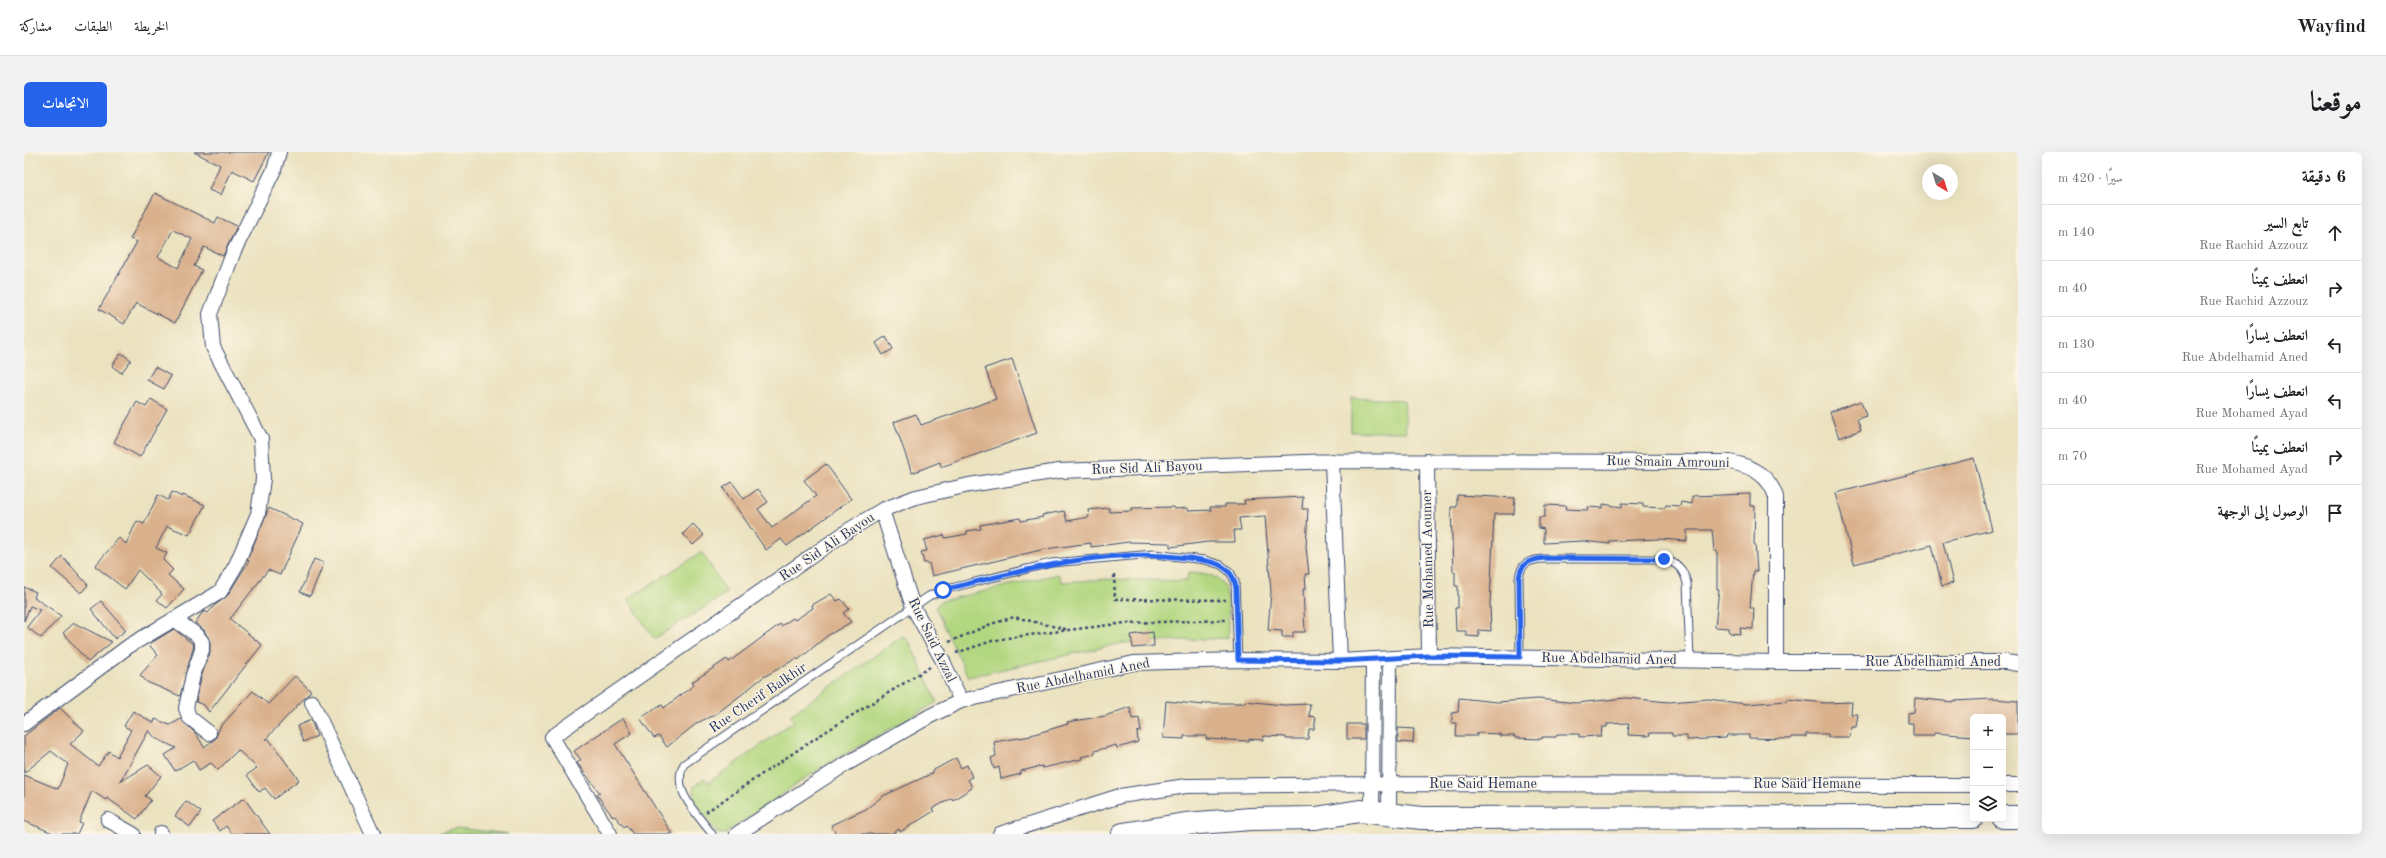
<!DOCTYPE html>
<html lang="ar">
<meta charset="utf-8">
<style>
:root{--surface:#fff;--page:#f2f2f2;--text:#202124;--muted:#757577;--line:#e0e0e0;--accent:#2563eb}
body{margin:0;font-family:"Old Standard TT",Amiri,serif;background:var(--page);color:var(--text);direction:rtl}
.controls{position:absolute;right:12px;bottom:12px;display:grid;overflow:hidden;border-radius:6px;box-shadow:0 4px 16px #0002}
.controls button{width:36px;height:36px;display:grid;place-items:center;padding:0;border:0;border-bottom:1px solid var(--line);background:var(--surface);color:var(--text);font:20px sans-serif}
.compass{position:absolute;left:1898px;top:12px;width:36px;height:36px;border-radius:50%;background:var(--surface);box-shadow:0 4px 16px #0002;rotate:142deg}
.stop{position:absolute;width:12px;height:12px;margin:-9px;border:3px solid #2563eb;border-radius:50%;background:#fff}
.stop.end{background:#2563eb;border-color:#fff;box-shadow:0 1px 4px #0008}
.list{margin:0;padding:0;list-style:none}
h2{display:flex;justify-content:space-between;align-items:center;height:52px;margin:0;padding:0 16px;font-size:17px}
h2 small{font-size:13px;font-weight:400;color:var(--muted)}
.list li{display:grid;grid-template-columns:26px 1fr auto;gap:12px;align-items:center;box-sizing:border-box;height:56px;padding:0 16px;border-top:1px solid var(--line)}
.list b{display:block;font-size:15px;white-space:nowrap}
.list p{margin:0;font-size:13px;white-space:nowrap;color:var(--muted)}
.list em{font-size:13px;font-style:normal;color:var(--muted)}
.icon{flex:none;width:22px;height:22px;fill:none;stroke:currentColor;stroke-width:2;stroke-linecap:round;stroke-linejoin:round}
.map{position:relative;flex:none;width:1994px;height:682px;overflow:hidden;direction:ltr;border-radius:6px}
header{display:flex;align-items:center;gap:24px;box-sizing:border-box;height:56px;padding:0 20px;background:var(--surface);border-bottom:1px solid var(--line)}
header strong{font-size:19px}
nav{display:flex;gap:22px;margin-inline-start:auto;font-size:14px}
.intro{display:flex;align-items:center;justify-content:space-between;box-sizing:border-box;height:96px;padding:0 24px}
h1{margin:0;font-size:28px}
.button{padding:10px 18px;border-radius:6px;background:var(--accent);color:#fff;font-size:14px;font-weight:700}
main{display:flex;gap:24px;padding:0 24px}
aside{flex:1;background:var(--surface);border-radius:6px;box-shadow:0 4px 16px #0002}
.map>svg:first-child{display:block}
.green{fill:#b2d780;stroke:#66836f}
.building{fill:#dab18d;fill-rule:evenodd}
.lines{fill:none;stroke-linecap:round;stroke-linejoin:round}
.lane-casing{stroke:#3a4a6d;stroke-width:9}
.street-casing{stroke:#3a4a6d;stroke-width:16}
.primary-casing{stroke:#3a4a6d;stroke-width:24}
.path{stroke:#3a4a6d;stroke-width:2.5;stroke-dasharray:3 3;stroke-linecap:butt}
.lane{stroke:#fff;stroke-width:7}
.street{stroke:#fff;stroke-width:14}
.primary{stroke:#fff;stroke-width:22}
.route{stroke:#2563eb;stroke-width:5}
.labels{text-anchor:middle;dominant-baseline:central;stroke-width:3;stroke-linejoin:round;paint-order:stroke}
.street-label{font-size:14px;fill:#1b2f5e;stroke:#fcf5e5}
</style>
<header>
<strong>Wayfind</strong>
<nav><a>الخريطة</a><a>الطبقات</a><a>مشاركة</a></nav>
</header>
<div class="intro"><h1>موقعنا</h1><a class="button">الاتجاهات</a></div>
<main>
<aside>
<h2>6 دقيقة<small>سيرًا · 420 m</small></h2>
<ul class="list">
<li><svg class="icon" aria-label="ahead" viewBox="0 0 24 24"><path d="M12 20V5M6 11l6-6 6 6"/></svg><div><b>تابع السير</b><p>Rue Rachid Azzouz</p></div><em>140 m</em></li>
<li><svg class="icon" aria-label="right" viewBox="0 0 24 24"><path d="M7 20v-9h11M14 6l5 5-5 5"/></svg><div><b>انعطف يمينًا</b><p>Rue Rachid Azzouz</p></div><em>40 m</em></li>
<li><svg class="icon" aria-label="left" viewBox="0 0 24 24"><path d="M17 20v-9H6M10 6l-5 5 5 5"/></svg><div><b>انعطف يسارًا</b><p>Rue Abdelhamid Aned</p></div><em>130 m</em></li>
<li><svg class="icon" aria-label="left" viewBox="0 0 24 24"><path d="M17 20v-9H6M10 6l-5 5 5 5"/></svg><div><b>انعطف يسارًا</b><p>Rue Mohamed Ayad</p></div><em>40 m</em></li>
<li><svg class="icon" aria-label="right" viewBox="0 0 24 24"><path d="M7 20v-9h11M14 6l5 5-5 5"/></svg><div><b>انعطف يمينًا</b><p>Rue Mohamed Ayad</p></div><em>70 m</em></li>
<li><svg class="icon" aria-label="arrive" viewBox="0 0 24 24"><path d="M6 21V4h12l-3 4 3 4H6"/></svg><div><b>الوصول إلى الوجهة</b></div></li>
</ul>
</aside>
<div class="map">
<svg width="1994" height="682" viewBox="0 0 1994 682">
<rect width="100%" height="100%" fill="#fcf5e5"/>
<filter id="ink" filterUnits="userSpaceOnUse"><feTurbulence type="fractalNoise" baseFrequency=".025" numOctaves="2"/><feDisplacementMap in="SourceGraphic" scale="8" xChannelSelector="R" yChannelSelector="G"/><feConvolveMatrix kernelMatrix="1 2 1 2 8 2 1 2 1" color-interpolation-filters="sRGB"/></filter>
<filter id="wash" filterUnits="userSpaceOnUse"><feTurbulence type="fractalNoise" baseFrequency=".012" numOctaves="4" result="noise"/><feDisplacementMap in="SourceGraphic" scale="16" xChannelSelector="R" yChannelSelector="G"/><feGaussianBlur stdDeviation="0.9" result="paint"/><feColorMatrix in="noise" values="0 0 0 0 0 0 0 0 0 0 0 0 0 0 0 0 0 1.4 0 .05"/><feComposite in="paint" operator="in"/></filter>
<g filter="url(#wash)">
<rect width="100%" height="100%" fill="#ebe2bf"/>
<path class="green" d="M1327,246L1380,248L1382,280H1327Z
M678,400L703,441L630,487L604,447Z
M1164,420C1213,421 1203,447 1204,486L1099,491L944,525L911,455L918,449L1034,422L1038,430L1086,427L1163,429Z
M879,484L885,489L913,550L792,619L703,680L704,682H694L670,648V634L680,626L684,631L770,569L766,563Z
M433,676L484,682H410Z"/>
<g id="blocks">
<path class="building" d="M170,0H245L230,29L208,18L197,43L185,38L196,13Z
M131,41L191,71L194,65L213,74L199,104L180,95L170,114L178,118L151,171L112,151L100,172L75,157L113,90L106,87ZM149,78L168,87L154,116L134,105Z
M862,184L869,197L859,203L852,191Z
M97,201L107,208L97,221L88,214Z
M988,207L1013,281L917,315L916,310L888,321L870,270L892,262L897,273L972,247L961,216Z
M131,215L147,224L140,237L123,228Z
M127,247L143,257L116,305L90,290L113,250L122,255Z
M1837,249L1842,264L1833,267L1837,278L1815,286L1806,260Z
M1950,306L1968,378L1919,390L1929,431L1918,434L1908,393L1830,412L1812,341Z
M802,312L827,347L763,394L757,387L742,398L699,336L708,330L720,347L734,337L744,350L734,357L748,376L792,344L780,328Z
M148,340L158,345L159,343L181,353L165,383L143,374L132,396L143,401L139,408L149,418L144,423L160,437L143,456L133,448L138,442L114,418L101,437L71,414L95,386L102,392L113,369L120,372L134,343L144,348Z
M1726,342V354H1731L1730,392H1731L1733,419H1729L1726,456H1730L1729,477L1716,476L1717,482L1706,481L1705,476L1691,475L1695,437H1693V399H1690L1688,378H1663V389L1636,387L1585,389L1586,392L1558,389L1520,391V377L1515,376V365H1521V353L1542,354L1541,357L1564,358V355L1579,356V352L1598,355V351L1619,352V355L1641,356L1642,353L1656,354L1657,350L1668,352V344Z
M1433,343L1491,346L1490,362H1470L1466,452L1467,479L1455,478V485L1442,484V479H1432L1431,456H1434V434H1431V420H1429L1427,355H1433Z
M1279,345L1278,357H1284L1282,395L1285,422H1281L1282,437H1279L1281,480H1269V485H1258V479L1244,478L1247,440L1241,364L1215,366L1217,378H1210L1211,390H1184L1146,395V391L1105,390L1067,395V391L1021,397L908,424L905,411H900L897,400L903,399L900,388L920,383L921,386L943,382V379L957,377L956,373L996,366L997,369L1019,365L1018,363L1040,359L1043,369L1065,365L1064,358L1085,356V360L1108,359V356L1150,355V357L1164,356V359L1187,358L1186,355H1201V352H1221L1220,348Z
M245,356L279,372L256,423L244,418L206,467L238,493L185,560L180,553L172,550L177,525L186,501V490L180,478L171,471L178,461L181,459L184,461L190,454L203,444L225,409L223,408Z
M669,372L680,383L669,393L659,382Z
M38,404L64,433L57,441L28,416Z
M290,407L300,411L286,444L276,440Z
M0,435L12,440L10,445L37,464L17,486L3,475L16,458L6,454L0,469Z
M807,442L813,449L817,447L825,457L819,461L827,470L803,484L774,508L773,506L738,526L717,543L692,562L673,571L643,595L635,584L630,586L616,566L638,553L640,556L670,533L668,530L703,507L705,510L756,472L757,474L769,466L771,468L789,456L788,453Z
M77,449L102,478L91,487L67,457Z
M50,471L88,490L64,510L39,481Z
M150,477L170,493L156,544L123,530L116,523L134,503L126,494L127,491Z
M1129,480L1130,494L1109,496L1107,483Z
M271,524L287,539L241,588L244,586L275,628L250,647L241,636L235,640L223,623L233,616L214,598L194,618L187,611L175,618L169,608L151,619L141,603L152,596L131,586L125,578L96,630L124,613L137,624L121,644L127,648L113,667L83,646L82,648L68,639L55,670L58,671L53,682H31L0,669V623L34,637L44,612L27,599L0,621V584L36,556L60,579L46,592L74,614L85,599L93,605L107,578L100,574L109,559L130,571L131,567L146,573L157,567L173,583L180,595L191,587L196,575L229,539L244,552Z
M1435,546L1473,550L1514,547L1552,551L1602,546L1645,550L1684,547L1722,552L1763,549V547L1801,551L1828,550L1827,562H1834L1832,575H1827L1826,585H1804V582H1782V585H1767V587L1725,586V583H1703L1702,586L1663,588V584H1648V581H1626L1625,584L1604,583L1605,571L1583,572V575H1578L1577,584L1555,585V582H1533L1532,585H1518V587L1491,586V584H1476V582L1453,581V584H1432L1433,571H1428V561L1434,560Z
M1891,546L1929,550V549L1970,547L1994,549V582H1979V565H1949V584L1910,581L1909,584H1889V571H1884V561L1890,560Z
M1142,549L1179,553V551H1221V549L1259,553L1286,552L1285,564L1292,565L1290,577H1285L1284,587H1262V585L1240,584L1239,588L1225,587V589L1182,587L1183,584H1160V587L1139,586Z
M1106,555L1108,567L1115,566L1117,579L1113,580L1114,590L1093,596L1092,593L1071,599V602L1057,605L1058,607L1019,616L1018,614L997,619V622L977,627L975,615L970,617L967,606L972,604L970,590L1007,584V583L1044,572L1043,570L1081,564Z
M599,566L608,581L591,592L648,682H609L602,673L600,675L591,664L589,665L573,643L576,641L553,611L557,608L550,599Z
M287,568L293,584L279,590L273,574Z
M1323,572H1340V587H1323Z
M1374,576L1390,577L1389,591L1374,590Z
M932,606L937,616L943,613L948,625L944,627L948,636L929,648L928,646L908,657L910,659L876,680L875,677L867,682H812L807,673L842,657L859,644L909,621L908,619Z
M220,646L246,682H208L202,674L196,679L188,669Z
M162,649L177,660L166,675L151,664Z"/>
</g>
</g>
<g filter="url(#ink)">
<use href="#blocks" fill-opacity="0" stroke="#3a4a6d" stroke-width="1"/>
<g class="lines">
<defs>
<path id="lane" d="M1496,505L1495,426C1497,411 1505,408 1519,407H1640C1654,412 1659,416 1663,431L1666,508
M688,682C674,663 646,637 660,612L905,444L919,438L1027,411L1130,402L1181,408L1197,413L1206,420L1211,429L1214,508"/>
<path id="street" d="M1308,309L1316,509
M1403,309L1405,504
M858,358L889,455L918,507L937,549
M151,468L173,483L178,490V498L169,523L162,556L165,565L185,581
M288,550L349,682
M0,572L105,494L196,440L212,413L234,362L239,327L237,287L189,195L186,162L210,99L250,18L255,0
M1979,633H1994
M1348,659L1349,507
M1365,661L1366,506
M84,668L109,682
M137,682V681
M586,682L528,585L825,378L858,358L892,345L945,333L1035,319L1308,309L1706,310C1728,314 1745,323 1752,345V510
M713,682L817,615L906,564L937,549L1110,511L1214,508L1316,509L1405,504L1752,510H1982L1994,512
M976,682L1096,644L1162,634L1348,632L1949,633"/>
<path id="primary" d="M1979,665H1994
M1099,682L1161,672L1227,667L1292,666L1336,659L1398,666L1949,665"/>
</defs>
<use href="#lane" class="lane-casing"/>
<use href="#street" class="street-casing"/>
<use href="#primary" class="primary-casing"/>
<path class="path" d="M1090,423L1091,447L1203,448
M925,490L967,472L990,465L1045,478
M932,501L968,489L989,485L1101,471L1202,468
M682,660L790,587L906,515"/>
<use href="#lane" class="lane"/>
<use href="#street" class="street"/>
<use href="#primary" class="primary"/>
</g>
</g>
<g class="lines" filter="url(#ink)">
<path class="route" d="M919,438C1001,418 1079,395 1164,406C1178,408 1197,409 1206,421C1211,427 1212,433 1212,440L1214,508L1316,509L1405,504L1496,505L1495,426C1497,411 1505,408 1520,406L1640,407"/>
</g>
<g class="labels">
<g class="street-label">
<text transform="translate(1644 310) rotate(1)">Rue Smain Amrouni</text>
<text transform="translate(1123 316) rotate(-2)">Rue Sid Ali Bayou</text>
<text transform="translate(803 395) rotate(-34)">Rue Sid Ali Bayou</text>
<text transform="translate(1404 407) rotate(-91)">Rue Mohamed Aoumer</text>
<text transform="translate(908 488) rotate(64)">Rue Said Azzal</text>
<text transform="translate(1585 507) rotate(1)">Rue Abdelhamid Aned</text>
<text x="1909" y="510">Rue Abdelhamid Aned</text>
<text transform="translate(1059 524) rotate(-11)">Rue Abdelhamid Aned</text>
<text transform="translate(734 546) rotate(-34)">Rue Cherif Balkhir</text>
<text x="1459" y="632">Rue Said Hemane</text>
<text x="1783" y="632">Rue Said Hemane</text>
</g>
</g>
</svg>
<div class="controls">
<button>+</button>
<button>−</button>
<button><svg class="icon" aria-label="layers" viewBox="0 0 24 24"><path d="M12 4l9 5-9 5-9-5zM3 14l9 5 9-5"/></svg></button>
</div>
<svg class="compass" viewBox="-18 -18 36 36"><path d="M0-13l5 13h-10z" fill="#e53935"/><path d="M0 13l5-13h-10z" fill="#757577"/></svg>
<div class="stop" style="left:919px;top:438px"></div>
<div class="stop end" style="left:1640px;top:407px"></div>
</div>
</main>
